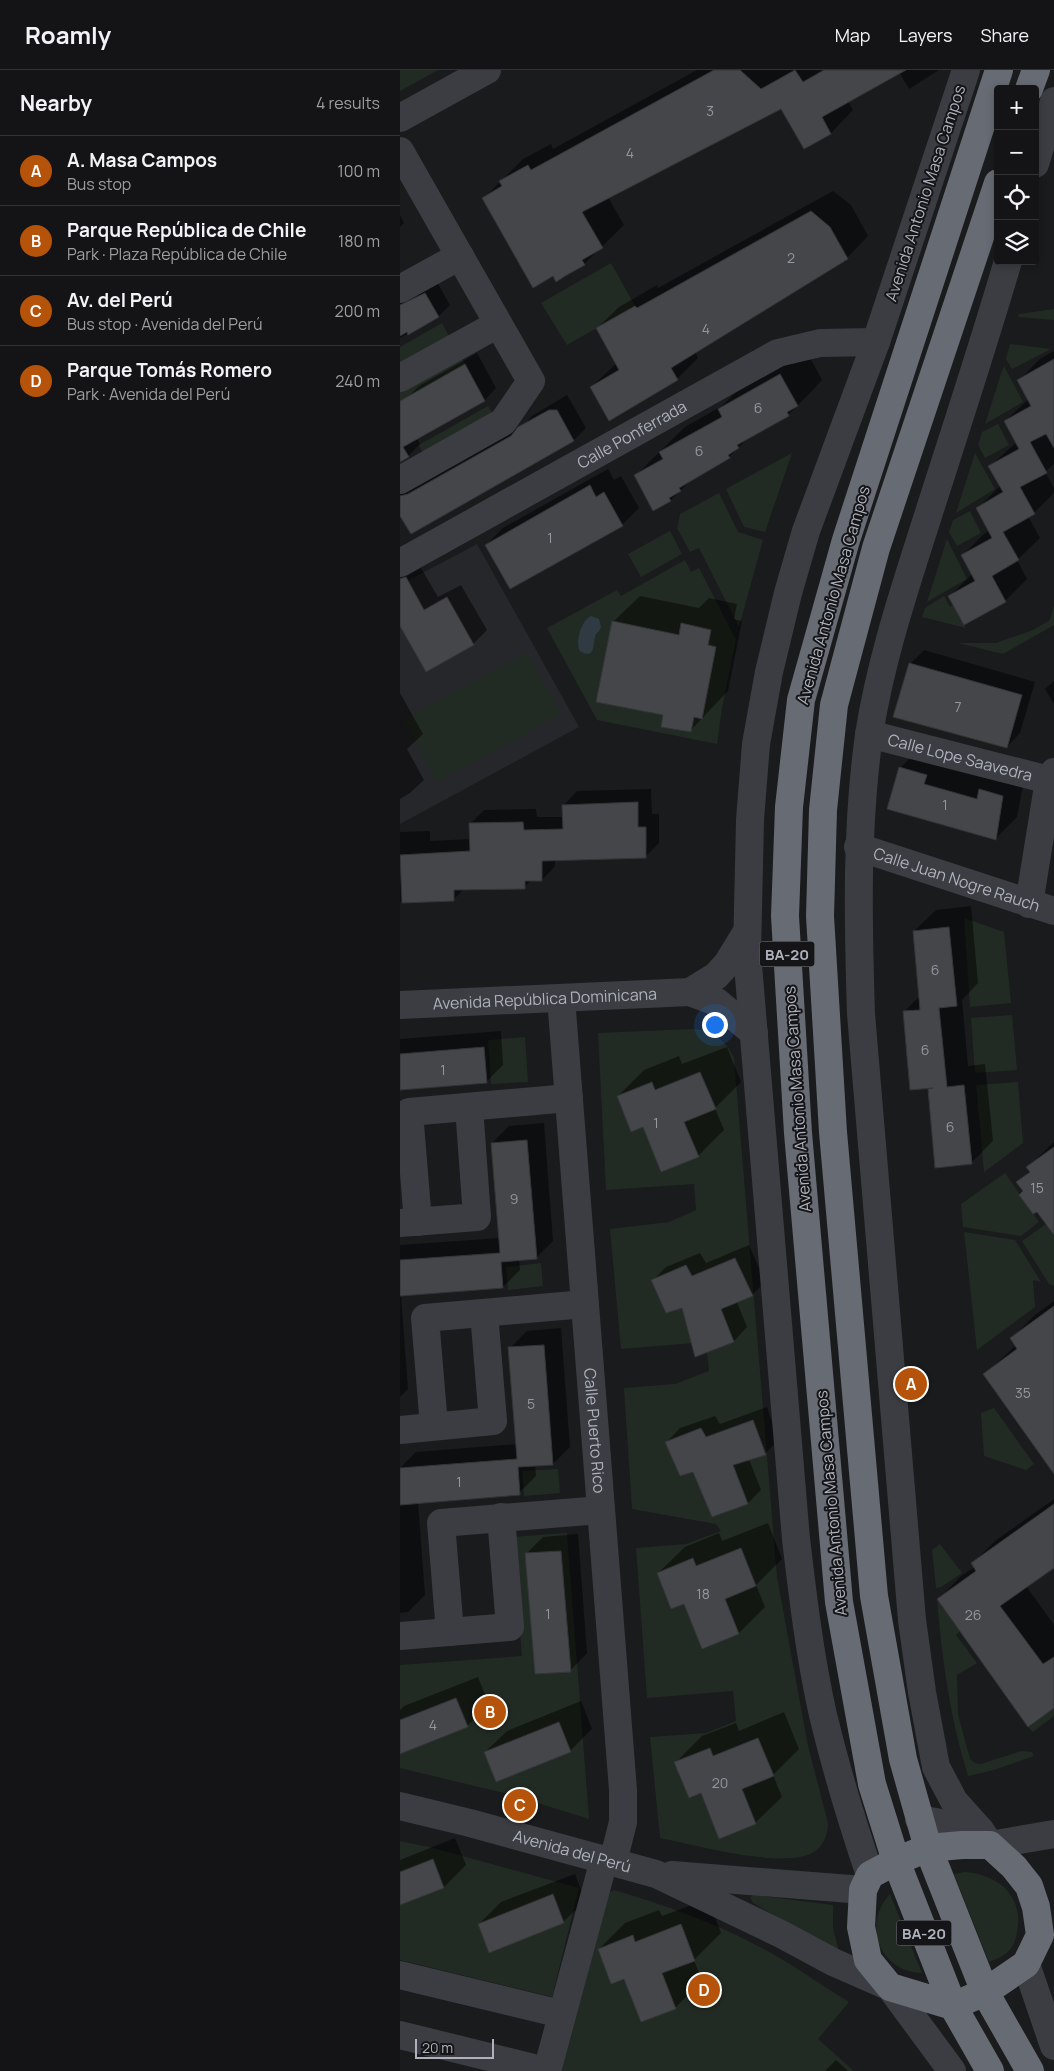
<!DOCTYPE html>
<meta charset="utf-8">
<style>
:root{--surface:#141416;--page:#1d1d1f;--text:#f1f3f6;--muted:#9d9ea1;--line:#333335;--accent:#b45309}
body{margin:0;font-family:Manrope,sans-serif;background:var(--page);color:var(--text)}
.controls{position:absolute;right:15px;top:15px;display:grid;overflow:hidden;border-radius:5px;box-shadow:0 2px 8px #0003}
.controls button{width:45px;height:45px;display:grid;place-items:center;padding:0;border:0;border-bottom:1px solid var(--line);background:var(--surface);color:var(--text);font:25px sans-serif}
.scale{position:absolute;left:15px;bottom:12px;width:79px;box-sizing:border-box;padding-left:5px;border:2px solid #adb2bc;border-top:0;font-size:14px;line-height:18px;white-space:nowrap;color:#adb2bc;-webkit-text-stroke:4px #151518;paint-order:stroke}
.you{position:absolute;left:314px;top:954px;width:18px;height:18px;margin:-12px;border:4px solid #fff;border-radius:50%;background:#1a73e8;box-shadow:0 0 0 8px #1a73e833}
.badge{display:grid;place-items:center;width:32px;height:32px;border-radius:50%;background:var(--accent);color:#fff;font-size:16px;font-weight:700}
.pin{position:absolute;translate:-50% -50%;border:2px solid #fff;box-shadow:0 1px 5px #0006}
.list{margin:0;padding:0;list-style:none}
h2{display:flex;justify-content:space-between;align-items:center;height:65px;margin:0;padding:0 20px;font-size:21px}
h2 small{font-size:16px;font-weight:400;color:var(--muted)}
.list li{display:grid;grid-template-columns:32px 1fr auto;gap:15px;align-items:center;box-sizing:border-box;height:70px;padding:0 20px;border-top:1px solid var(--line)}
.list b{display:block;font-size:19px;white-space:nowrap}
.list p{margin:0;font-size:16px;white-space:nowrap;color:var(--muted)}
.list em{font-size:16px;font-style:normal;color:var(--muted)}
.icon{flex:none;width:28px;height:28px;fill:none;stroke:currentColor;stroke-width:2;stroke-linecap:round;stroke-linejoin:round}
.map{position:relative;flex:none;width:654px;height:2001px;overflow:hidden}
header{display:flex;align-items:center;gap:30px;box-sizing:border-box;height:70px;padding:0 25px;background:var(--surface);border-bottom:1px solid var(--line)}
header strong{font-size:24px}
nav{display:flex;gap:28px;margin-inline-start:auto;font-size:18px}
main{display:flex}
aside{flex:1;background:var(--surface)}
.map>svg:first-child{display:block}
.built{fill:#26272a}
.green{fill:#222b23;fill-rule:evenodd}
.water{fill:#303a42}
.shadow{fill:#0007}
.building{fill:#45464a;stroke:#343539}
.lines{fill:none;stroke-linecap:round;stroke-linejoin:round}
.minor{stroke:#3b3d42;stroke-width:28}
.highway{stroke:#676b73;stroke-width:28}
.labels{text-anchor:middle;dominant-baseline:central;stroke-width:4;stroke-linejoin:round;paint-order:stroke}
.number-label{font-size:14px;fill:#9397a0}
.shield{fill:#151518;stroke:#7f838b;stroke-width:1}
.shield-label{font-size:15px;font-weight:bold;fill:#adb2bc}
.street-label{font-size:16px;fill:#adb2bc;stroke:#151518}
</style>
<header>
<strong>Roamly</strong>
<nav><a>Map</a><a>Layers</a><a>Share</a></nav>
</header>
<main>
<aside>
<h2>Nearby<small>4 results</small></h2>
<ul class="list">
<li><span class="badge">A</span><div><b>A. Masa Campos</b><p>Bus stop</p></div><em>100 m</em></li>
<li><span class="badge">B</span><div><b>Parque República de Chile</b><p>Park · Plaza República de Chile</p></div><em>180 m</em></li>
<li><span class="badge">C</span><div><b>Av. del Perú</b><p>Bus stop · Avenida del Perú</p></div><em>200 m</em></li>
<li><span class="badge">D</span><div><b>Parque Tomás Romero</b><p>Park · Avenida del Perú</p></div><em>240 m</em></li>
</ul>
</aside>
<div class="map">
<svg width="654" height="2001" viewBox="0 0 654 2001">
<rect width="100%" height="100%" fill="#1a1b1d"/>
<path class="built" d="M77,474L179,657L0,754V515Z"/>
<path class="green" d="M0,0H38L0,21Z
M211,193L235,236L167,275L141,233Z
M654,239V250L618,247L619,244Z
M42,253L54,275L0,305V277Z
M610,274L651,279L612,299L606,289Z
M57,280L65,294L6,328L0,345V313Z
M604,296L623,332L585,354L602,301Z
M88,336L97,351L23,384L19,375Z
M598,354L609,375L585,388L578,375L582,362Z
M392,383L365,462L344,457L326,419Z
M575,383L595,419L556,443Z
M319,423L338,462L363,470L339,557L299,478L290,482L277,458L280,444Z
M570,441L581,463L557,476L549,462L553,450Z
M270,461L282,484L241,507L228,484Z
M547,469L567,509L527,532Z
M285,490L291,502L299,498L336,570L322,638L317,674L197,650L147,558L217,520L221,526ZM281,554L311,560L308,575L316,577L313,597L304,596L298,626L306,628L302,648L294,647L291,662L261,656Z
M544,526L550,537L553,535L566,558L522,547L525,538Z
M654,535V555L603,584L558,573H596L633,560L650,550Z
M127,582L161,644L37,712L3,650Z
M564,848L604,862L611,933L570,937Z
M612,945L617,1000L575,1003L571,948Z
M292,959C312,960 326,970 334,988L377,1507L408,1676L428,1753C428,1766 422,1779 410,1784C378,1798 295,1775 260,1768L250,1667L306,1663L336,1651L333,1621L247,1628L236,1478L286,1474L321,1461L316,1454L232,1439L224,1318L275,1314L309,1301L306,1272L221,1279L210,1159L269,1152L296,1140L294,1114L206,1120L198,963Z
M125,967L128,1012L91,1014L88,970Z
M618,1012L623,1073L584,1102L576,1015Z
M605,1103L639,1152L621,1166L563,1157L561,1134Z
M646,1154L654,1165V1216L649,1214L622,1171Z
M564,1162L615,1170L641,1212L633,1210L635,1237L577,1280Z
M141,1193L143,1216L108,1220L106,1197Z
M594,1338L634,1394L626,1400L584,1386L581,1343Z
M158,1399L160,1423L124,1426L122,1401Z
M167,1463L189,1749L112,1725L0,1698V1595L122,1586L112,1467Z
M540,1474L562,1503L541,1517L536,1518L532,1480Z
M537,1529L560,1561L556,1565L577,1593L557,1605L558,1645L570,1689L575,1693L581,1694L621,1681L632,1682L634,1686L594,1700L568,1706C550,1648 542,1590 537,1529Z
M654,1638V1646L633,1662L628,1657Z
M0,1771L33,1778L179,1818L152,1927L0,1890Z
M565,1802C594,1804 621,1822 618,1855C617,1862 616,1871 612,1877C607,1885 597,1889 589,1892L554,1804Z
M214,1820C268,1836 321,1855 371,1883C398,1898 423,1916 449,1932L418,1969L454,2001H158L204,1825Z
M490,1824L522,1903C479,1902 462,1854 490,1824Z
M354,1825L433,1835V1858L439,1882L353,1833L350,1827Z"/>
<path class="water" d="M191,546L199,549L201,557C200,560 198,562 196,564C192,572 197,591 180,581C175,572 181,551 191,546Z"/>
<path class="shadow" d="M297,0H539L509,19L499,2L448,31L453,40L431,63L404,77L382,37L208,127L224,155L184,194L153,205L84,128L123,89L151,74L153,79Z
M433,121L451,135L468,166L447,188L295,281L298,288L277,309L191,317L217,293L197,258L219,237L257,215L258,218Z
M0,145L4,153L0,157Z
M37,212L50,235L39,246L0,268V218Z
M406,280L422,310L413,320L388,345L351,365L329,387L293,408L271,430L254,440L236,405L285,357L322,336L344,314Z
M654,281V394L645,402L654,418V423L634,443L628,446L640,468L617,490L627,509L605,531L550,526L572,504L563,485L584,464L590,460L578,438L601,415L590,396L617,372L605,351L629,329L619,310L640,289Z
M77,283L96,318L85,330L17,368L20,374L8,386L0,391V341L7,328L19,316Z
M167,325L186,358L174,370L11,463L0,444V408L21,412L123,355L132,346Z
M208,399L214,410L221,406L239,438L222,455L86,475L103,458Z
M21,498L38,527L61,515L87,560L73,574L0,553V510Z
M240,526L299,538L309,528L337,534L334,549L342,551L328,621L290,661L265,644L213,552Z
M524,580L635,612L620,663L607,677L510,594Z
M654,611V634L645,619Z
M0,623L23,664L7,679L24,710L10,723L0,729Z
M522,676L625,705L617,747L595,769L500,698Z
M251,719L252,744H259V773L246,786L155,789V796L142,810H132L124,817L64,819L53,830L0,832V762L30,761V771L71,769V753L84,740L136,739L137,747H164V735L177,721Z
M571,836L578,913L562,930L568,996L585,994L593,1071L571,1093L529,1019L531,1017L504,942L520,926L514,861L536,840Z
M101,961L103,995L86,1012L0,1019V969Z
M327,977L341,1012L315,1038L324,1060L298,1086L244,1055L218,1026L244,1000L279,986L282,994Z
M144,1053L153,1171L136,1188L119,1189L120,1200L103,1217L1,1225L8,1319L0,1327V1175L100,1168L92,1073L109,1056Z
M654,1072V1163L618,1112L630,1100L628,1097Z
M349,1175L365,1212L352,1225L337,1232L347,1257L334,1271L296,1285L282,1237L253,1210L266,1197L300,1183L306,1193Z
M654,1231V1402L585,1304L616,1275L612,1268L635,1245Z
M161,1258L170,1377L153,1394L135,1395L136,1406L119,1423L18,1432L25,1525L8,1542L0,1543V1398L16,1382L117,1374L110,1278L127,1261Z
M367,1337L378,1370L365,1384L349,1389L361,1420L348,1433L313,1446L293,1400L267,1372L280,1358L315,1346L320,1354Z
M654,1429V1496L626,1516L654,1555V1636L538,1530L561,1506L575,1497L572,1494L595,1471Z
M368,1453L382,1489L356,1515L365,1537L339,1563L285,1532L258,1503L285,1477L319,1463L322,1471Z
M178,1464L187,1583L170,1601L126,1484L143,1467Z
M78,1607L89,1635L67,1656L0,1683V1640L4,1636Z
M181,1631L192,1659L170,1681L85,1682L107,1661Z
M384,1642L399,1679L373,1705L382,1727L355,1753L302,1722L275,1693L302,1666L336,1653L339,1661Z
M55,1768L66,1795L44,1817L0,1834V1790Z
M175,1804L185,1831L163,1852L79,1854L101,1832Z
M308,1829L321,1863L294,1890L302,1911L275,1938L225,1908L199,1879L225,1853L259,1840L262,1846Z
M436,1990L448,2001H425Z"/>
<path class="building" d="M314,0H340L361,19L395,0L403,12L424,0H506L422,47L431,64L404,79L381,39L182,142L203,178L182,190L185,195L165,206L156,212L153,206L133,218L82,128L102,116L99,111L128,95L131,100Z
M411,141L430,157L448,189L271,298L278,310L209,351L190,317L219,300L196,258L235,236L237,238Z
M25,223L39,247L8,265L7,262L0,266V235Z
M654,289V378L646,364L630,372L647,403L620,417L635,444L603,462L619,490L592,506L606,532L564,555L548,526L575,511L561,485L592,468L576,438L603,422L588,396L619,379L604,351L631,336L617,310Z
M65,294L85,331L3,377L9,387L0,392V331Z
M380,304L398,336L387,342L389,346L337,375L339,378L328,385L330,388L279,418L281,421L269,428L271,431L253,441L234,405L263,389L259,382L322,347L318,339Z
M149,340H157L174,371L11,464L0,446V426L8,424L111,366L118,357Z
M190,415L196,427L204,422L223,456L110,519L85,475Z
M6,507L24,540L47,527L74,575L26,602L0,556V509Z
M212,551L279,565L281,553L311,560L308,575L316,577L302,649L294,647L291,662L261,657L263,645L196,632Z
M509,593L622,625L607,678L493,647Z
M499,697L527,705L524,714L577,729L579,719L603,726L596,770L487,739Z
M238,732V757H246V788L142,791V811H125V819L54,820V831L2,833L0,785L70,781L69,753L123,752L124,760L163,759L162,735Z
M549,857L557,936L539,938L547,1017L564,1015L572,1094L535,1098L528,1019L533,1018L510,1020L503,941L520,940L513,861Z
M84,977L87,1013L0,1020V984Z
M300,1002L316,1039L284,1052L299,1087L261,1102L243,1057L231,1062L217,1026L252,1012L255,1020Z
M127,1070L137,1189L101,1192L103,1218L0,1226V1190L100,1183L91,1073Z
M654,1077V1165L637,1142L633,1144L619,1125L623,1121L616,1112L630,1102L626,1097Z
M335,1188L353,1226L321,1239L334,1272L295,1287L282,1238L266,1243L251,1210L286,1195L292,1206Z
M654,1236V1404L583,1304L617,1279L610,1268Z
M144,1275L153,1395L118,1397L120,1425L0,1435V1398L117,1389L108,1277Z
M353,1350L366,1385L333,1395L348,1434L312,1447L293,1402L280,1406L265,1372L301,1358L306,1367Z
M654,1434V1498L600,1536L643,1594L654,1587V1638L628,1657L537,1529L576,1501L571,1493Z
M341,1478L356,1516L325,1529L339,1564L302,1579L284,1534L271,1539L257,1503L293,1488L296,1496Z
M161,1481L171,1602L135,1604L125,1483Z
M56,1628L68,1657L0,1684V1650Z
M159,1652L171,1682L96,1712L84,1682Z
M358,1668L374,1706L342,1719L356,1754L319,1769L301,1723L289,1728L274,1692L310,1678L313,1686Z
M33,1789L44,1818L0,1835V1802Z
M153,1824L164,1853L89,1883L78,1854Z
M281,1854L295,1891L262,1903L276,1939L241,1952L224,1909L211,1914L198,1879L233,1865L235,1872Z"/>
<g class="lines">
<g class="minor">
<path d="M0,48L87,0"/>
<path d="M0,81L131,311L103,352L0,410"/>
<path d="M635,94L654,31"/>
<path d="M608,191C582,280 553,367 525,455C503,524 480,593 469,665C456,758 458,850 461,944L512,1550L522,1622L536,1697L554,1731L580,1760L590,1775L654,1764"/>
<path d="M0,219L60,186"/>
<path d="M0,308L98,254"/>
<path id="s1" d="M0,493L378,283L420,273L476,272"/>
<path id="s2" d="M469,664L649,710"/>
<path id="s3" d="M458,777L654,841"/>
<path d="M629,834L649,710L654,702"/>
<path d="M290,922L317,932L354,963"/>
<path id="s4" d="M161,928L223,1720V1752L213,1792"/>
<path id="s5" d="M0,935L290,922L316,906L327,894L346,863"/>
<path d="M18,1152L9,1042L169,1028"/>
<path d="M0,1153L77,1147L69,1037"/>
<path d="M34,1356L25,1248L185,1234"/>
<path d="M0,1360L93,1351L84,1243"/>
<path d="M50,1562L41,1453L201,1440"/>
<path d="M0,1566L110,1557L101,1447"/>
<path id="s6" d="M0,1736L70,1753L256,1804L381,1864L433,1892L490,1917L552,2001"/>
<path d="M519,1749L580,1760"/>
<path d="M272,1805L463,1820"/>
<path d="M470,1805C452,1752 436,1699 423,1645C410,1587 403,1528 396,1469L347,883L350,750L356,674L369,602L388,523L406,461L476,272L566,0"/>
<path d="M626,1894L654,1976"/>
<path d="M0,1905L161,1944"/>
<path d="M0,1965L146,2001"/>
<path d="M147,2001L204,1790"/>
</g>
<path class="highway" d="M629,19L636,0
M598,113L476,478L434,635L423,740L420,846L433,1062L474,1526L503,1689L528,1778L585,1922L630,2001
M562,1775H590L614,1797L629,1816L636,1837L640,1865L626,1894L585,1922L553,1936L490,1917L468,1890L461,1857L463,1820L470,1805L496,1791L528,1778Z
M590,2001L553,1936L496,1791L472,1714L439,1532L398,1063L385,846L389,737L401,630L446,470L599,0"/>
</g>
<g class="labels">
<g class="number-label">
<text x="310" y="40">3</text>
<text x="230" y="82">4</text>
<text x="391" y="187">2</text>
<text x="306" y="258">4</text>
<text x="358" y="337">6</text>
<text x="299" y="380">6</text>
<text x="150" y="467">1</text>
<text x="558" y="636">7</text>
<text x="545" y="734">1</text>
<text x="535" y="899">6</text>
<text x="525" y="979">6</text>
<text x="43" y="999">1</text>
<text x="256" y="1052">1</text>
<text x="550" y="1056">6</text>
<text x="637" y="1117">15</text>
<text x="114" y="1128">9</text>
<text x="623" y="1322">35</text>
<text x="131" y="1333">5</text>
<text x="59" y="1411">1</text>
<text x="303" y="1523">18</text>
<text x="148" y="1543">1</text>
<text x="573" y="1544">26</text>
<text x="33" y="1654">4</text>
<text x="320" y="1712">20</text>
</g>
<g class="shield">
<rect x="359.5" y="871.5" width="55" height="25" rx="4"/>
<rect x="496.5" y="1850.5" width="55" height="25" rx="4"/>
</g>
<g class="shield-label">
<text x="387" y="884">BA-20</text>
<text x="524" y="1863">BA-20</text>
</g>
<g class="street-label">
<text transform="translate(525 123) rotate(-72)">Avenida Antonio Masa Campos</text>
<text stroke="none"><textPath href="#s1" startOffset="265">Calle Ponferrada</textPath></text>
<text transform="translate(433 525) rotate(-74)">Avenida Antonio Masa Campos</text>
<text stroke="none"><textPath href="#s2" startOffset="94">Calle Lope Saavedra</textPath></text>
<text stroke="none"><textPath href="#s3" startOffset="104">Calle Juan Nogre Rauch</textPath></text>
<text stroke="none"><textPath href="#s5" startOffset="145">Avenida República Dominicana</textPath></text>
<text transform="translate(397 1029) rotate(-94)">Avenida Antonio Masa Campos</text>
<text stroke="none"><textPath href="#s4" startOffset="434">Calle Puerto Rico</textPath></text>
<text transform="translate(431 1433) rotate(-95)">Avenida Antonio Masa Campos</text>
<text stroke="none"><textPath href="#s6" startOffset="178">Avenida del Perú</textPath></text>
</g>
</g>
</svg>
<div class="controls">
<button>+</button>
<button>−</button>
<button><svg class="icon" aria-label="locate" viewBox="0 0 24 24"><circle cx="12" cy="12" r="6"/><path d="M12 2v4M12 18v4M2 12h4M18 12h4"/></svg></button>
<button><svg class="icon" aria-label="layers" viewBox="0 0 24 24"><path d="M12 4l9 5-9 5-9-5zM3 14l9 5 9-5"/></svg></button>
</div>
<div class="scale">20 m</div>
<div class="you"></div>
<div class="pin badge" style="left:511px;top:1314px">A</div>
<div class="pin badge" style="left:90px;top:1642px">B</div>
<div class="pin badge" style="left:120px;top:1735px">C</div>
<div class="pin badge" style="left:304px;top:1920px">D</div>
</div>
</main>
